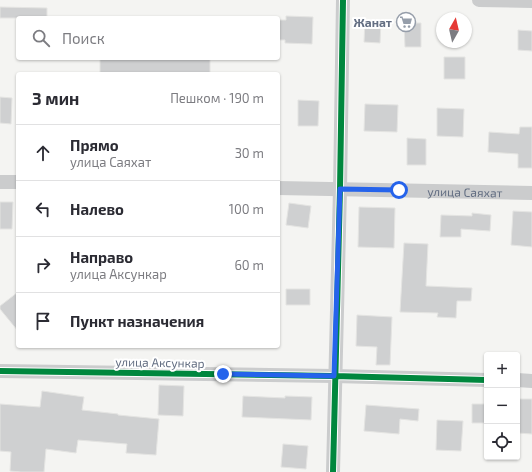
<!DOCTYPE html>
<html lang="ru">
<meta charset="utf-8">
<style>
:root{--surface:#fff;--page:#f7f7f7;--text:#2b2b33;--muted:#7c7c81;--line:#e1e1e2}
body{margin:0;font-family:"Exo 2",sans-serif;background:var(--page);color:var(--text)}
.controls{position:absolute;right:12px;bottom:12px;display:grid;overflow:hidden;border-radius:4px;box-shadow:0 1px 3px #0004}
.controls button{width:36px;height:36px;display:grid;place-items:center;padding:0;border:0;border-bottom:1px solid var(--line);background:var(--surface);color:var(--text);font:20px sans-serif}
.compass{position:absolute;left:436px;top:12px;width:36px;height:36px;border-radius:50%;background:var(--surface);box-shadow:0 1px 3px #0004;rotate:8deg}
.stop{position:absolute;width:12px;height:12px;margin:-9px;border:3px solid #2563eb;border-radius:50%;background:#fff}
.stop.end{background:#2563eb;border-color:#fff;box-shadow:0 1px 4px #0008}
.list{margin:0;padding:0;list-style:none}
h2{display:flex;justify-content:space-between;align-items:center;height:52px;margin:0;padding:0 16px;font-size:17px}
h2 small{font-size:13px;font-weight:400;color:var(--muted)}
.list li{display:grid;grid-template-columns:26px 1fr auto;gap:12px;align-items:center;box-sizing:border-box;height:56px;padding:0 16px;border-top:1px solid var(--line)}
.list b{display:block;font-size:15px;white-space:nowrap}
.list p{margin:0;font-size:13px;white-space:nowrap;color:var(--muted)}
.list em{font-size:13px;font-style:normal;color:var(--muted)}
.icon{flex:none;width:22px;height:22px;fill:none;stroke:currentColor;stroke-width:2;stroke-linecap:round;stroke-linejoin:round}
.map{position:relative;flex:none;width:532px;height:472px;overflow:hidden}
.search{position:absolute;background:var(--surface);box-shadow:0 1px 3px #0004;left:16px;top:16px;width:264px;height:44px;display:flex;align-items:center;gap:10px;box-sizing:border-box;padding:0 14px;border-radius:4px;color:var(--muted);font-size:15px}
.panel{position:absolute;background:var(--surface);box-shadow:0 1px 3px #0004;left:16px;top:72px;width:264px;height:276px;border-radius:4px}
.map>svg:first-child{display:block}
.building{fill:#cfd0d1;stroke:#e4e4e2}
.lines{fill:none;stroke-linecap:round;stroke-linejoin:round}
.minor{stroke:#cbcccd;stroke-width:14}
.cycleway-casing{stroke:#fff;stroke-width:8}
.cycleway{stroke:#00873e;stroke-width:6}
.route{stroke:#2563eb;stroke-width:5}
.labels{text-anchor:middle;dominant-baseline:central;stroke-width:4;stroke-linejoin:round;paint-order:stroke}
.poi-label{font-size:12px;font-weight:bold;fill:#646f83;stroke:#fff;text-anchor:end}
.street-label{font-size:12px;fill:#646f83;stroke:#fff}
</style>
<div class="map">
<svg width="532" height="472" viewBox="0 0 532 472">
<rect width="100%" height="100%" fill="#f4f4f2"/>
<path class="building" d="M0,7L47,8V18H0Z
M286,16L313,17L312,44L285,43V40H278V20H286Z
M365,20H381L380,43L364,42Z
M404,23H421V47H405Z
M518,30L532,31V51L518,50Z
M444,57H465V79H444Z
M100,58H210V74H100Z
M0,97L12,98L11,124L0,123Z
M298,100L319,101L318,126H298Z
M365,104L398,105L397,132L364,131Z
M437,108L464,109L463,137L437,136Z
M520,127H532V168H518V154L488,152L489,132L519,134Z
M407,138L426,139V165H407Z
M0,202H13L12,229H0Z
M289,203L311,206L308,228L286,225Z
M359,207L395,208L394,248L358,247Z
M513,211L532,212V247L511,245Z
M472,213L491,215L490,231L461,229V237H440L441,215L472,216Z
M404,243L428,244L426,286L472,288L471,301H457L456,318L437,317L438,313L400,312Z
M286,289H310V305H286Z
M18,292V331L0,309V306Z
M357,315L392,317L390,365H376L377,347L356,346Z
M159,385L184,386L183,416L158,415Z
M42,391L84,397L82,410L118,414V415L159,419L156,455L126,453L127,444L78,440L76,453L46,449L44,472H21L10,471L11,452L0,451V404L40,407Z
M243,396L285,398V396L312,397L311,420L242,417Z
M517,399H532V434L517,433Z
M472,404H487V423H472Z
M366,405L419,409L418,421L400,419L399,434L364,431Z
M437,420L463,421L461,451L436,450Z
M283,444L308,446L306,469L281,467Z"/>
<g class="lines">
<g class="minor">
<path d="M479,0L532,1"/>
<path d="M0,182H18"/>
<path id="s1" d="M278,188L532,193"/>
<path d="M0,371L334,376L487,380"/>
<path d="M517,380L532,381"/>
<path d="M333,472L340,189L343,0"/>
</g>
<defs>
<path id="cycleway" d="M0,371L334,376L487,380
M333,472L340,189L343,0"/>
</defs>
<use href="#cycleway" class="cycleway-casing"/>
<use href="#cycleway" class="cycleway"/>
</g>
<g class="lines">
<path class="route" d="M223,374L334,376L340,189L399,190"/>
</g>
<defs>
<symbol id="supermarket-ring" viewBox="-11 -11 22 22"><circle r="9.5" fill="#fff" stroke="#969eaa" stroke-width="1.5"/><path d="M-6-5.5h2.5l.6 2H6L4.5 2H-2.5L-4.4-4H-6ZM-1.5 3.2a1.3 1.3 0 1 0 .1 0ZM3 3.2a1.3 1.3 0 1 0 .1 0Z" fill="#969eaa"/></symbol>
</defs>
<g fill-rule="evenodd">
<use href="#supermarket-ring" x="395" y="11" width="22" height="22"/>
</g>
<g class="labels">
<g class="poi-label">
<text x="392" y="22">Жанат</text>
</g>
<g class="street-label">
<text stroke="none"><textPath href="#s1" startOffset="187">улица Саяхат</textPath></text>
<text transform="translate(160 362) rotate(1)">улица Аксункар</text>
</g>
</g>
</svg>
<div class="controls">
<button>+</button>
<button>−</button>
<button><svg class="icon" aria-label="locate" viewBox="0 0 24 24"><circle cx="12" cy="12" r="6"/><path d="M12 2v4M12 18v4M2 12h4M18 12h4"/></svg></button>
</div>
<svg class="compass" viewBox="-18 -18 36 36"><path d="M0-13l5 13h-10z" fill="#e53935"/><path d="M0 13l5-13h-10z" fill="#7c7c81"/></svg>
<div class="stop" style="left:399px;top:190px"></div>
<div class="stop end" style="left:223px;top:374px"></div>
<div class="search"><svg class="icon" aria-label="search" viewBox="0 0 24 24"><circle cx="10" cy="10" r="6"/><path d="M15 15l6 6"/></svg>Поиск</div>
<section class="panel">
<h2>3 мин<small>Пешком · 190 m</small></h2>
<ul class="list">
<li><svg class="icon" aria-label="ahead" viewBox="0 0 24 24"><path d="M12 20V5M6 11l6-6 6 6"/></svg><div><b>Прямо</b><p>улица Саяхат</p></div><em>30 m</em></li>
<li><svg class="icon" aria-label="left" viewBox="0 0 24 24"><path d="M17 20v-9H6M10 6l-5 5 5 5"/></svg><div><b>Налево</b></div><em>100 m</em></li>
<li><svg class="icon" aria-label="right" viewBox="0 0 24 24"><path d="M7 20v-9h11M14 6l5 5-5 5"/></svg><div><b>Направо</b><p>улица Аксункар</p></div><em>60 m</em></li>
<li><svg class="icon" aria-label="arrive" viewBox="0 0 24 24"><path d="M6 21V4h12l-3 4 3 4H6"/></svg><div><b>Пункт назначения</b></div></li>
</ul>
</section>
</div>
